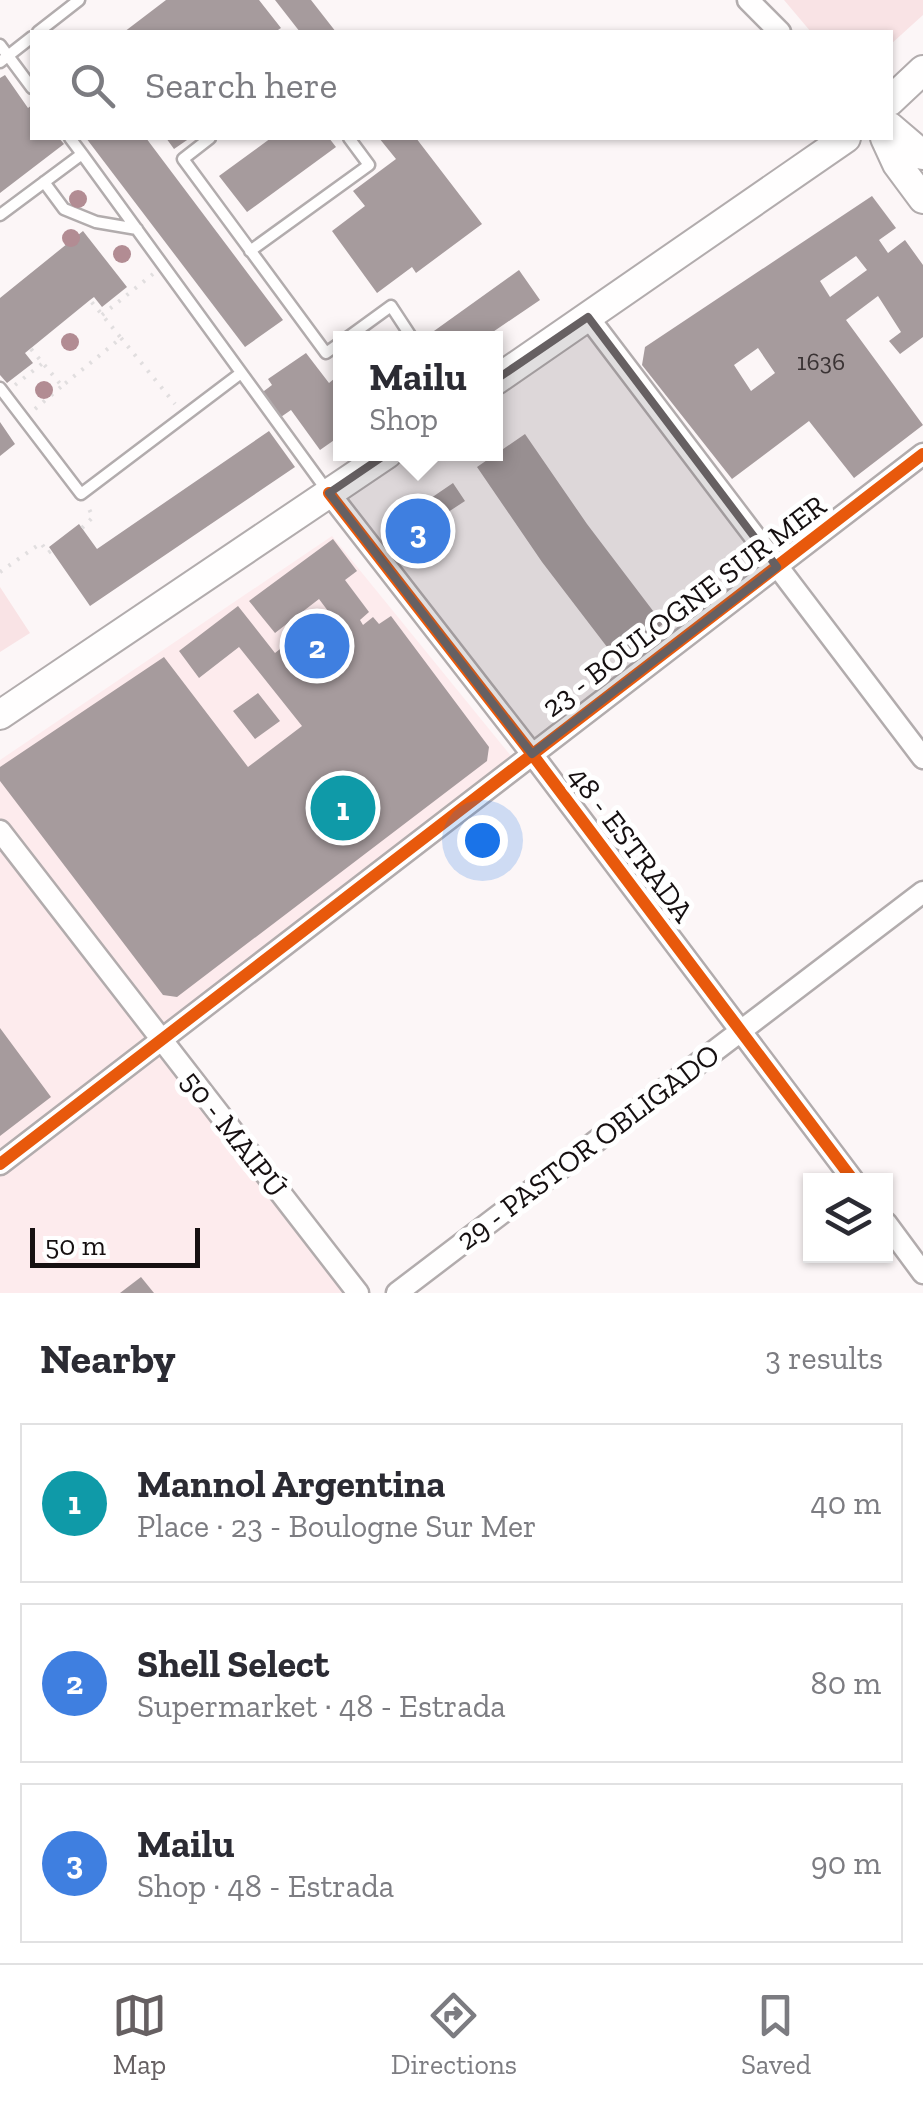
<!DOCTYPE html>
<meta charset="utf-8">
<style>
:root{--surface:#fff;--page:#f7f7f7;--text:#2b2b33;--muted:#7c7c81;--line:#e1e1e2;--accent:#666062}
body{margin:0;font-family:"Zilla Slab",serif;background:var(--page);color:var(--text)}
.controls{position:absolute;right:30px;bottom:30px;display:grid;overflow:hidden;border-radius:0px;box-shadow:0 2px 8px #0004}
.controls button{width:90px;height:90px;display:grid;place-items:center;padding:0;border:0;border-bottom:2px solid var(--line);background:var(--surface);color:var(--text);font:50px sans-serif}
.scale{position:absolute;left:30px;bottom:25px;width:170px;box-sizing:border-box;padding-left:10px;border:5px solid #161011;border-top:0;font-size:28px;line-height:35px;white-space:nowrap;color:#161011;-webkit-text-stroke:8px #fff;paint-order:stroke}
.you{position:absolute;left:482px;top:840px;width:35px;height:35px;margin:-25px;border:8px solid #fff;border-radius:50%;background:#1a73e8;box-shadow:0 0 0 15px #1a73e833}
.badge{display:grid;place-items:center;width:65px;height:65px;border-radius:50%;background:var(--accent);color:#fff;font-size:32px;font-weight:700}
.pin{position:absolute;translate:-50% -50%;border:5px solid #fff;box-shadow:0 2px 10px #0006}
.popup{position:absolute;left:333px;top:331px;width:170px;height:130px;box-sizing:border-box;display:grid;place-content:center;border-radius:0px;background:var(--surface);filter:drop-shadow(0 2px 8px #0005);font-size:32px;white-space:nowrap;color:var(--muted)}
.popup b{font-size:38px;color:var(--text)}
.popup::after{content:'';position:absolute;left:50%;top:100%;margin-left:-20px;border:20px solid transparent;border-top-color:var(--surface)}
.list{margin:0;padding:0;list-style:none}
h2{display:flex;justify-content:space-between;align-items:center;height:130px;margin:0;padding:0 40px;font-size:42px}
h2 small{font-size:32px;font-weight:400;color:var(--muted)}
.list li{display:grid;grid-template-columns:65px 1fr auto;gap:30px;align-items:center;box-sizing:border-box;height:160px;margin:0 20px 20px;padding:0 20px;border:2px solid var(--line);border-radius:0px}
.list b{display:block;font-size:38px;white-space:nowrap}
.list p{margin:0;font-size:32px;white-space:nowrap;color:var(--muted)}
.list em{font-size:32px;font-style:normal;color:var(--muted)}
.icon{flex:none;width:55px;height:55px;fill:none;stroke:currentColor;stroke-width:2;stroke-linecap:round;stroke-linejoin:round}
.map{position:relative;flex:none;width:923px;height:1293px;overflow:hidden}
.search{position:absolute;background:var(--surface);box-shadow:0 2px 8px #0004;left:30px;right:30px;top:30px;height:110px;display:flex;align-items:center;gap:25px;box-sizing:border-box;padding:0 35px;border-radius:0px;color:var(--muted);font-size:38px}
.sheet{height:670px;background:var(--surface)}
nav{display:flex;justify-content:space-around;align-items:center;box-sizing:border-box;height:140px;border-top:2px solid var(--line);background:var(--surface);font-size:28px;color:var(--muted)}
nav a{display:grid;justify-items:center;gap:5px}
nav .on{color:var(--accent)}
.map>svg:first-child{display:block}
.built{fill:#fdebed}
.green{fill:#f9e3e5}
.building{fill:#a69b9d;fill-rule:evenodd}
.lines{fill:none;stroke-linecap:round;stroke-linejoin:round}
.lane-casing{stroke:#b2acad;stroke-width:15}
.street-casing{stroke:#b2acad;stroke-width:25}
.secondary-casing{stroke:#b2acad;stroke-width:32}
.path{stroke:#e1dedf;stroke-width:4;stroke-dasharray:2.5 8;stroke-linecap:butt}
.lane{stroke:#fffefe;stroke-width:10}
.street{stroke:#fffefe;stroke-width:20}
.secondary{stroke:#fffefe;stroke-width:28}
.cycleway-casing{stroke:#fff;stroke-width:19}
.cycleway{stroke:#e8590c;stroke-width:12}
.tree{fill:#b28c93}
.marked{fill:#666062;fill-opacity:0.2;stroke:#666062;stroke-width:8;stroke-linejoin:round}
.labels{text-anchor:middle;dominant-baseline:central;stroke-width:10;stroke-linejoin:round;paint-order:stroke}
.number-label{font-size:25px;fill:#3a3334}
.street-label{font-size:30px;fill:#161011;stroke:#fff}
</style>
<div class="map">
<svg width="923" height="1293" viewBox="0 0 923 1293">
<rect width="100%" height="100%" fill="#fcf6f7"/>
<path class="built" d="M332,536L511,756L149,1037L345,1293H0V760Z"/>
<path class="green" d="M784,0H923V15L891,44L890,32H811Z
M0,587L30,633L0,652Z"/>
<path class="building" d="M166,0H259L281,28L275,32H124Z
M275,0H311L336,32H300Z
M5,75L28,108L32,105V138H59L64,144L0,193V78Z
M86,138H146L283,320L245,347Z
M166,138H190L174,149Z
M271,138H329L336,147L247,212L219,176Z
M379,138H416L482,224L416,273L412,267L377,293L332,231L365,206L353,191L396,159Z
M872,196L896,228L879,240L888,253L905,240L923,265V337L900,354L889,341L901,332L878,296L846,320L923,425L854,478L809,421L732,479L642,365L645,347ZM856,256L867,270L830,297L820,281ZM758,348L775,373L751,391L734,365Z
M83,231L127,287L102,307L94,297L90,300L25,353L33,363L7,383L0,375V298Z
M519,270L540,300L484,338H429L427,336Z
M306,353L329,383L340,374V436L320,450L291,410L278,419L260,394L272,385L268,379Z
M0,422L15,444L0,456Z
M269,431L295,467L90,606L49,547L79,524L97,549Z
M525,434L587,524L663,624L617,660L542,562L477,467Z
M453,483L465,501L439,518L447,528L409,556L392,534L393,524Z
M333,539L357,571L345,580L369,612L360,620L363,625L373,617L379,624L391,616L489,747L487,761L177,997L163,995L0,781V767L164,657L248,767L302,726L239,647L199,678L179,651L238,606L275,653L328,611L319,599L275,633L249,601Z
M258,693L280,721L255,739L233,711Z
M0,1028L51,1097L0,1136Z
M141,1277L154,1293H120Z"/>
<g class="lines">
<defs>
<path id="lane" d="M38,32L79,0
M0,45L32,88
M0,62L32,37
M70,138L82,154
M210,138L183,159L326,353L340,343
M44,182L64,209L96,222L137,229
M0,215L82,154L328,492
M250,251L369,165L349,138
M347,338L391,306L412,338
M0,388L81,494L241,373"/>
<path id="street" d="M748,0L780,32
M588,317L923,758
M329,493L532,754L853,1180
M0,831L358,1293
M0,1164L923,454
M886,1223L923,1273
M397,1293L923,892"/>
<path id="secondary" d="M890,101L923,70
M890,127L923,155
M885,138L897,164L923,199
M496,380L846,138
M0,715L387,454"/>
</defs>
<use href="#lane" class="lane-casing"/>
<use href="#street" class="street-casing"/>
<use href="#secondary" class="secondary-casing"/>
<path class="path" d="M102,315L153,274
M121,338L175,404
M31,349L62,386L121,338L90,300
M15,385L43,363
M35,409L62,386
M82,528L93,517L88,507
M0,572L41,543L48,553L52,550"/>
<use href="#lane" class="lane"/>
<use href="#street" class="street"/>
<use href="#secondary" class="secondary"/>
<defs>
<path id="cycleway" d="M329,493L532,754L853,1180
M0,1164L923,454"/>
</defs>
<use href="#cycleway" class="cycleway-casing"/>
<use href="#cycleway" class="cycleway"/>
</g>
<g class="tree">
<circle cx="78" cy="199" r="9"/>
<circle cx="71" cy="238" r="9"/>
<circle cx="122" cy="254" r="9"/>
<circle cx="70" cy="342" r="9"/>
<circle cx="44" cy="390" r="9"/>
</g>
<path class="marked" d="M588,317L777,567L532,754L329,493Z"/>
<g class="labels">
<g class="number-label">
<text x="821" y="361">1636</text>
</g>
<g class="street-label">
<text transform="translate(684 606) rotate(-37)">23 - BOULOGNE SUR MER</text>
<text transform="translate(631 844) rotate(53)">48 - ESTRADA</text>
<text transform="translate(234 1134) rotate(52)">50 - MAIPÚ</text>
<text transform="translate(588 1147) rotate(-37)">29 - PASTOR OBLIGADO</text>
</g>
</g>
</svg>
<div class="controls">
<button><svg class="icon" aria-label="layers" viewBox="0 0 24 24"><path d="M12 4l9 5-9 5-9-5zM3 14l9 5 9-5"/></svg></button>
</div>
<div class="scale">50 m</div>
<div class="you"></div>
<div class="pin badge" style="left:343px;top:808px;background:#0f9aa8">1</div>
<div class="pin badge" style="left:317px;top:646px;background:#3f7fe0">2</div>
<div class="pin badge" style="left:418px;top:531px;background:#3f7fe0">3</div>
<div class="popup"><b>Mailu</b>Shop</div>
<div class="search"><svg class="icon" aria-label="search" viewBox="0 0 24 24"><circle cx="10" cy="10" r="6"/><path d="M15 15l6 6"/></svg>Search here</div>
</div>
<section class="sheet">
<h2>Nearby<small>3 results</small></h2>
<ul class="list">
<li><span class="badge" style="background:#0f9aa8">1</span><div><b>Mannol Argentina</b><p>Place · 23 - Boulogne Sur Mer</p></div><em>40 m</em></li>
<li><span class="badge" style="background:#3f7fe0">2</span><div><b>Shell Select</b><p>Supermarket · 48 - Estrada</p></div><em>80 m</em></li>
<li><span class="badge" style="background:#3f7fe0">3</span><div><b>Mailu</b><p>Shop · 48 - Estrada</p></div><em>90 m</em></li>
</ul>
</section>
<nav>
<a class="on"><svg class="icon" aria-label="map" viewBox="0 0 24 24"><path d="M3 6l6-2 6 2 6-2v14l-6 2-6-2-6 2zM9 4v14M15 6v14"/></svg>Map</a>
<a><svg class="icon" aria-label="directions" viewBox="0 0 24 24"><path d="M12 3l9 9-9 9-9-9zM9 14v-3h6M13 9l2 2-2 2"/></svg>Directions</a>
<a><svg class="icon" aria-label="saved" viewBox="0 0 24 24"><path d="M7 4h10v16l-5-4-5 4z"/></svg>Saved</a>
</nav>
